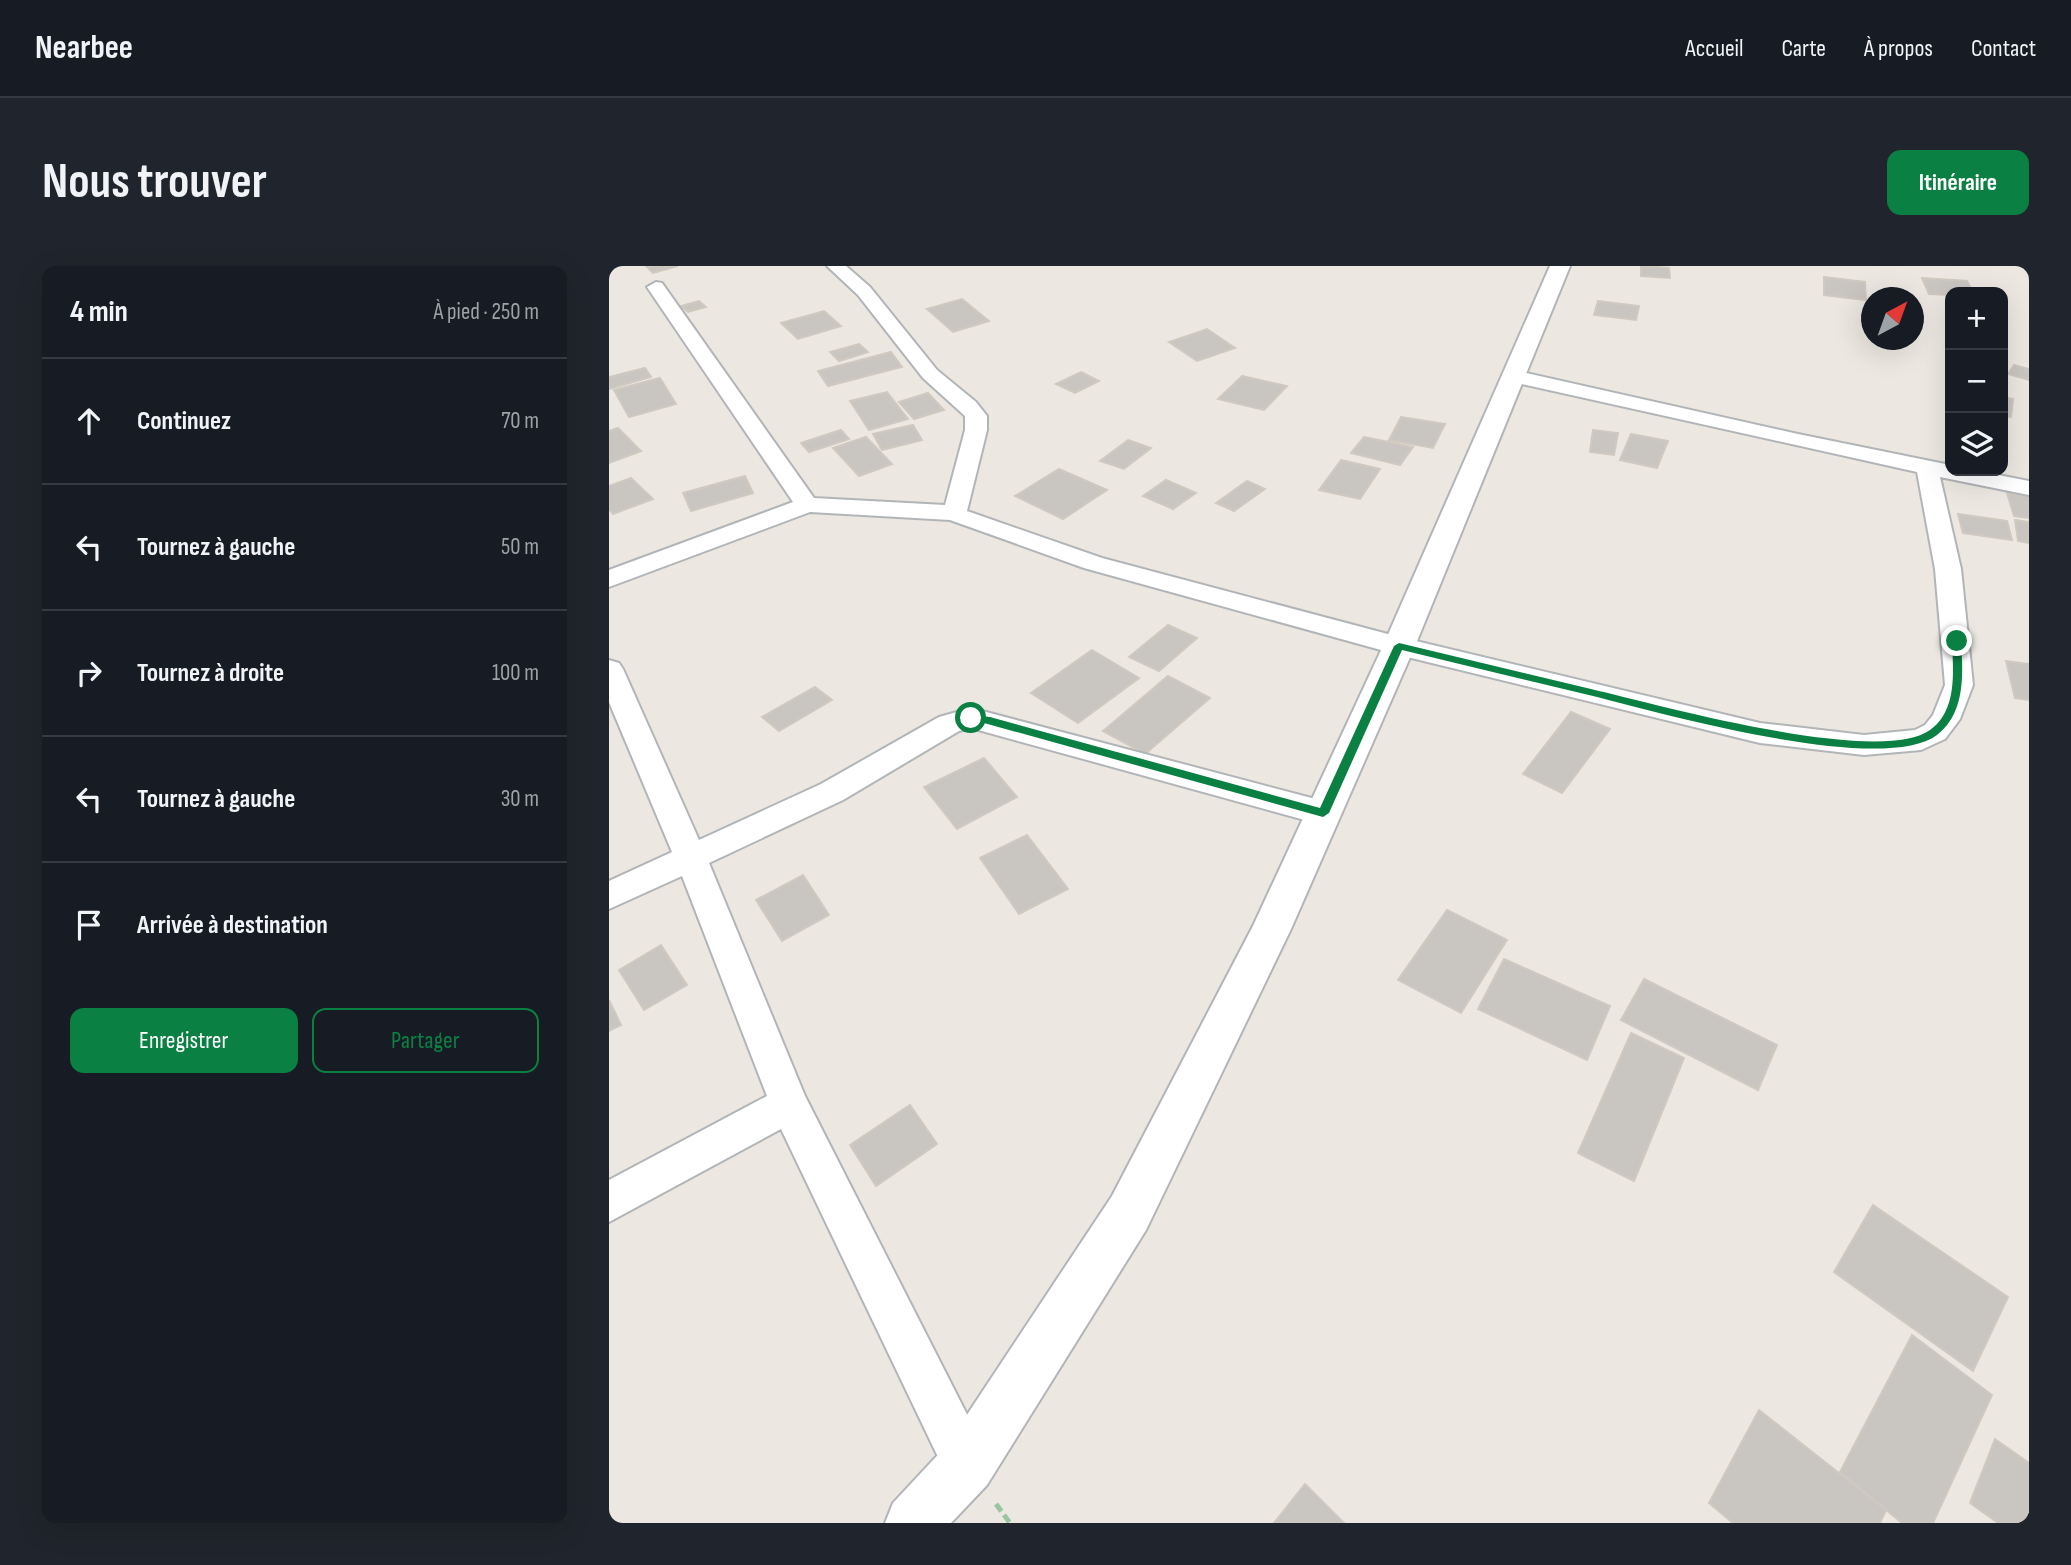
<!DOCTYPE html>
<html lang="fr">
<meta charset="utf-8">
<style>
:root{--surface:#171b24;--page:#20242c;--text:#f1f3f6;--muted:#9ea1a6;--line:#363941;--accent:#0b8043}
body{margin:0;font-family:"Sofia Sans Condensed",sans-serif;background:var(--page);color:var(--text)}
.controls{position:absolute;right:21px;top:21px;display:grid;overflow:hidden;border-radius:14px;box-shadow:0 7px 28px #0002}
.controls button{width:63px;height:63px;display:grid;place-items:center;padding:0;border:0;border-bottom:2px solid var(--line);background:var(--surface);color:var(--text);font:35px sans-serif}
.compass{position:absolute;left:1252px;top:21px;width:63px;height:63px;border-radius:50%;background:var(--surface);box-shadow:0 7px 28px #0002;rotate:41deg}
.stop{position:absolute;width:21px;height:21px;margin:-16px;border:5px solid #0b8043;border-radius:50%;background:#fff}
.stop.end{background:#0b8043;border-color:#fff;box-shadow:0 2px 7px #0008}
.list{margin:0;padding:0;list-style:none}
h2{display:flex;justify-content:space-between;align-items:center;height:91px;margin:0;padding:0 28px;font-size:30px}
h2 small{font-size:23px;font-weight:400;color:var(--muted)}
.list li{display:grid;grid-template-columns:46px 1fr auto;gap:21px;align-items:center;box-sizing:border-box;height:126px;padding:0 28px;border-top:2px solid var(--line)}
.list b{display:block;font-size:26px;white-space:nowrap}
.list em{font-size:23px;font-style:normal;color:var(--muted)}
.actions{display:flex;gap:14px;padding:21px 28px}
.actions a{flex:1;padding:16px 0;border:2px solid var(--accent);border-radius:14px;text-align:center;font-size:24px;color:var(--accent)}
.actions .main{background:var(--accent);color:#fff}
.icon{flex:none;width:38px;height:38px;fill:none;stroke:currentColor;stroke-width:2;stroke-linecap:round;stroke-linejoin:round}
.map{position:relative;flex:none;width:1420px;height:1257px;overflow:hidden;border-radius:14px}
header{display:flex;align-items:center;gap:42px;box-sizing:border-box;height:98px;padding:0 35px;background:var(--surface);border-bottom:2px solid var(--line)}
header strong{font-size:33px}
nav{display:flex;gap:38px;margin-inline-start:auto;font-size:24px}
.intro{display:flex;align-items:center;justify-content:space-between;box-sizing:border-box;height:168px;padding:0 42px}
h1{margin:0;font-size:49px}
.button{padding:18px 32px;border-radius:14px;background:var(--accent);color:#fff;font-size:24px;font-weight:700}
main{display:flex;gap:42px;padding:0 42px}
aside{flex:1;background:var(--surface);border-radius:14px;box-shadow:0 7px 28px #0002}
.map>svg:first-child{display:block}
.building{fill:#c9c5c0;stroke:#d0c9c0;stroke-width:2}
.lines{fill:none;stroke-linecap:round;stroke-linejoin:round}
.minor-casing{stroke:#b2b5b8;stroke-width:4}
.tertiary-casing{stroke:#b2b5b8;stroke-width:4}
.path{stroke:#9ac5a0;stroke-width:5;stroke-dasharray:9 4.5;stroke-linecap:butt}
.minor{fill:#fff;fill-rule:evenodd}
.tertiary{fill:#fff;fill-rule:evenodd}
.route{fill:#0b8043}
</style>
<header>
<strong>Nearbee</strong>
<nav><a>Accueil</a><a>Carte</a><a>À propos</a><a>Contact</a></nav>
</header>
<div class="intro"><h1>Nous trouver</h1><a class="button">Itinéraire</a></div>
<main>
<aside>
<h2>4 min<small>À pied · 250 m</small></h2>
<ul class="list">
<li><svg class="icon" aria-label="ahead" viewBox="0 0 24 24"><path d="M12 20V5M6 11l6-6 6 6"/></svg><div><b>Continuez</b></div><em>70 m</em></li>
<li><svg class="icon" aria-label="left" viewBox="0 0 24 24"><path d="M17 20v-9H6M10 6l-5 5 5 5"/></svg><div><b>Tournez à gauche</b></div><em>50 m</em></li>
<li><svg class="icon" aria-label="right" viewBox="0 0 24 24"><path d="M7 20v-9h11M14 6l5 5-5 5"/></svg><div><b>Tournez à droite</b></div><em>100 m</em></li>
<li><svg class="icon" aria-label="left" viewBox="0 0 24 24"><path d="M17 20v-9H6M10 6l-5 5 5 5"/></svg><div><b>Tournez à gauche</b></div><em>30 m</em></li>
<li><svg class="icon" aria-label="arrive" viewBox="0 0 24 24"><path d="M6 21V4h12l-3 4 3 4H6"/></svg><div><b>Arrivée à destination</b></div></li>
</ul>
<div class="actions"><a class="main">Enregistrer</a><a>Partager</a></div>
</aside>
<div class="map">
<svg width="1420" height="1257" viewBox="0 0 1420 1257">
<rect width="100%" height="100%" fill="#ece8e1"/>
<path class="building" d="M37,0H69L44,7Z
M1032,0L1060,2L1061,12L1032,10Z
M1215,11L1256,16L1257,34L1215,29Z
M1313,12L1358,15L1364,26H1341V29L1320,28Z
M353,33L380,55L344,66L318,43Z
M90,35L97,41L79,46L72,40Z
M989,35L1030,40L1027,54L985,49Z
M215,45L232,60L189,73L172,57Z
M598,63L626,82L588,95L560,76Z
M250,78L259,86L230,95L221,86Z
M282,86L293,101L219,120L209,105Z
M1405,99L1420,103V114L1399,108Z
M36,102L42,111L0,123V111Z
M472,106L490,115L466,127L447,118Z
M633,110L678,120L655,144L609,133Z
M51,112L67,138L20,151L5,124Z
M278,126L299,153L260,164L241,135Z
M319,127L335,144L305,153L290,136Z
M1394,131L1404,133L1402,151L1394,150Z
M792,151L836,158L824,182L780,174Z
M304,159L313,174L273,184L264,168Z
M9,162L32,185L0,197V165Z
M232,164L240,173L200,186L192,177Z
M984,164L1009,167L1005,189L981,186Z
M1022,168L1059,175L1048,202L1011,194Z
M257,171L283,198L250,210L224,182Z
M755,171L804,181L791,199L742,187Z
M519,174L542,182L515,203L491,195Z
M732,194L771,203L751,233L710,224Z
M450,203L498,224L454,253L406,230Z
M136,210L144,227L82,245L74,227Z
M22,212L44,233L4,248L0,243V220Z
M557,214L587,227L564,243L534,230Z
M638,215L656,223L625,245L607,237Z
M1398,227L1420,230V252L1405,250Z
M1349,248L1398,255L1403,274L1354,267Z
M1406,254L1420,256V277L1409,275Z
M559,359L588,372L550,405L520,391Z
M483,384L530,412L469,457L422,427Z
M1397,395L1420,398V434L1406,432Z
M559,410L601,432L536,488L494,465Z
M206,421L223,434L170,465L153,451Z
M962,446L1001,463L953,527L914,508Z
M375,492L408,531L348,563L315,521Z
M418,569L459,623L410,648L371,592Z
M194,609L220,649L173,675L147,634Z
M838,644L898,674L852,747L789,714Z
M52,679L78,719L35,744L10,704Z
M895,693L1001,740L978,794L869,743Z
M1035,713L1168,779L1149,824L1012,754Z
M0,734L12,759L0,765Z
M1022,767L1075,792L1025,915L969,887Z
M301,839L328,878L267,920L241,879Z
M1264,939L1399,1031L1364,1105L1225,1006Z
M1303,1069L1383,1129L1324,1257H1293L1231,1206Z
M1150,1144L1277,1244L1271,1257H1124L1100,1237Z
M1386,1173L1420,1197V1257H1389L1361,1237Z
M696,1218L735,1257H665Z"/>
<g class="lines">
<defs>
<path id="minor" d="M218,0H237L261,21L328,104L367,136L378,150V164L358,245L493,292L790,371L1151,457L1255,469L1306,464L1316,459L1324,449L1336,419L1326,303L1308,206L904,116L897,114L894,110L897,106L904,104L1189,168L1341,199V205H1369L1420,215V229L1331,211L1352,303L1364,419L1351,453L1336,473L1312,484L1255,489L1151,477L790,389L475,302L341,254L201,246L0,321V304L184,236L38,21L47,16L53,17L205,232L336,239L356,164V150L314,112L249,29Z
M0,394L10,397L14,403L90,574L212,518L330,451L362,442L714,535L725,539L730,547L725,555L714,559L362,462L350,465L234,534L100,597L196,830L375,1182L382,1199L375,1216L358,1223L341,1216L172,863L0,956V914L158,830L73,610L0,643V615L63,586L0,436Z"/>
<path id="tertiary" d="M941,0H961L806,380L682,663L537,964L378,1219L342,1257H276L284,1237L338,1179L503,930L644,660L774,380Z"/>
</defs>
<use href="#minor" class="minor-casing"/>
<use href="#tertiary" class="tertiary-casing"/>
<path class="path" d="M387,1238L401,1257"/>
<use href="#minor" class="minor"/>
<use href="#tertiary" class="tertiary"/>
</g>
<path class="route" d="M1348,372L1352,375C1354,406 1357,447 1328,469C1273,510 1052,447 984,430C920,415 856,399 793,384L720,547L714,551L357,452L362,449L381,451L711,542L785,380L790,377C854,392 918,408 982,423C1046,438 1270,501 1321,464C1349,444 1344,404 1343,375Z"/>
</svg>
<div class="controls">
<button>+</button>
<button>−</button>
<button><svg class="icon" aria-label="layers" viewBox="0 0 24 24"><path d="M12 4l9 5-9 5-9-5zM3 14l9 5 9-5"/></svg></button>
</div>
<svg class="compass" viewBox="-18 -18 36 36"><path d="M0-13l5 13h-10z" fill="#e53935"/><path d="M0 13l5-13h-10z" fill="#9ea1a6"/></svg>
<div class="stop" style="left:362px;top:452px"></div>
<div class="stop end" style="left:1348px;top:375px"></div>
</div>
</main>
